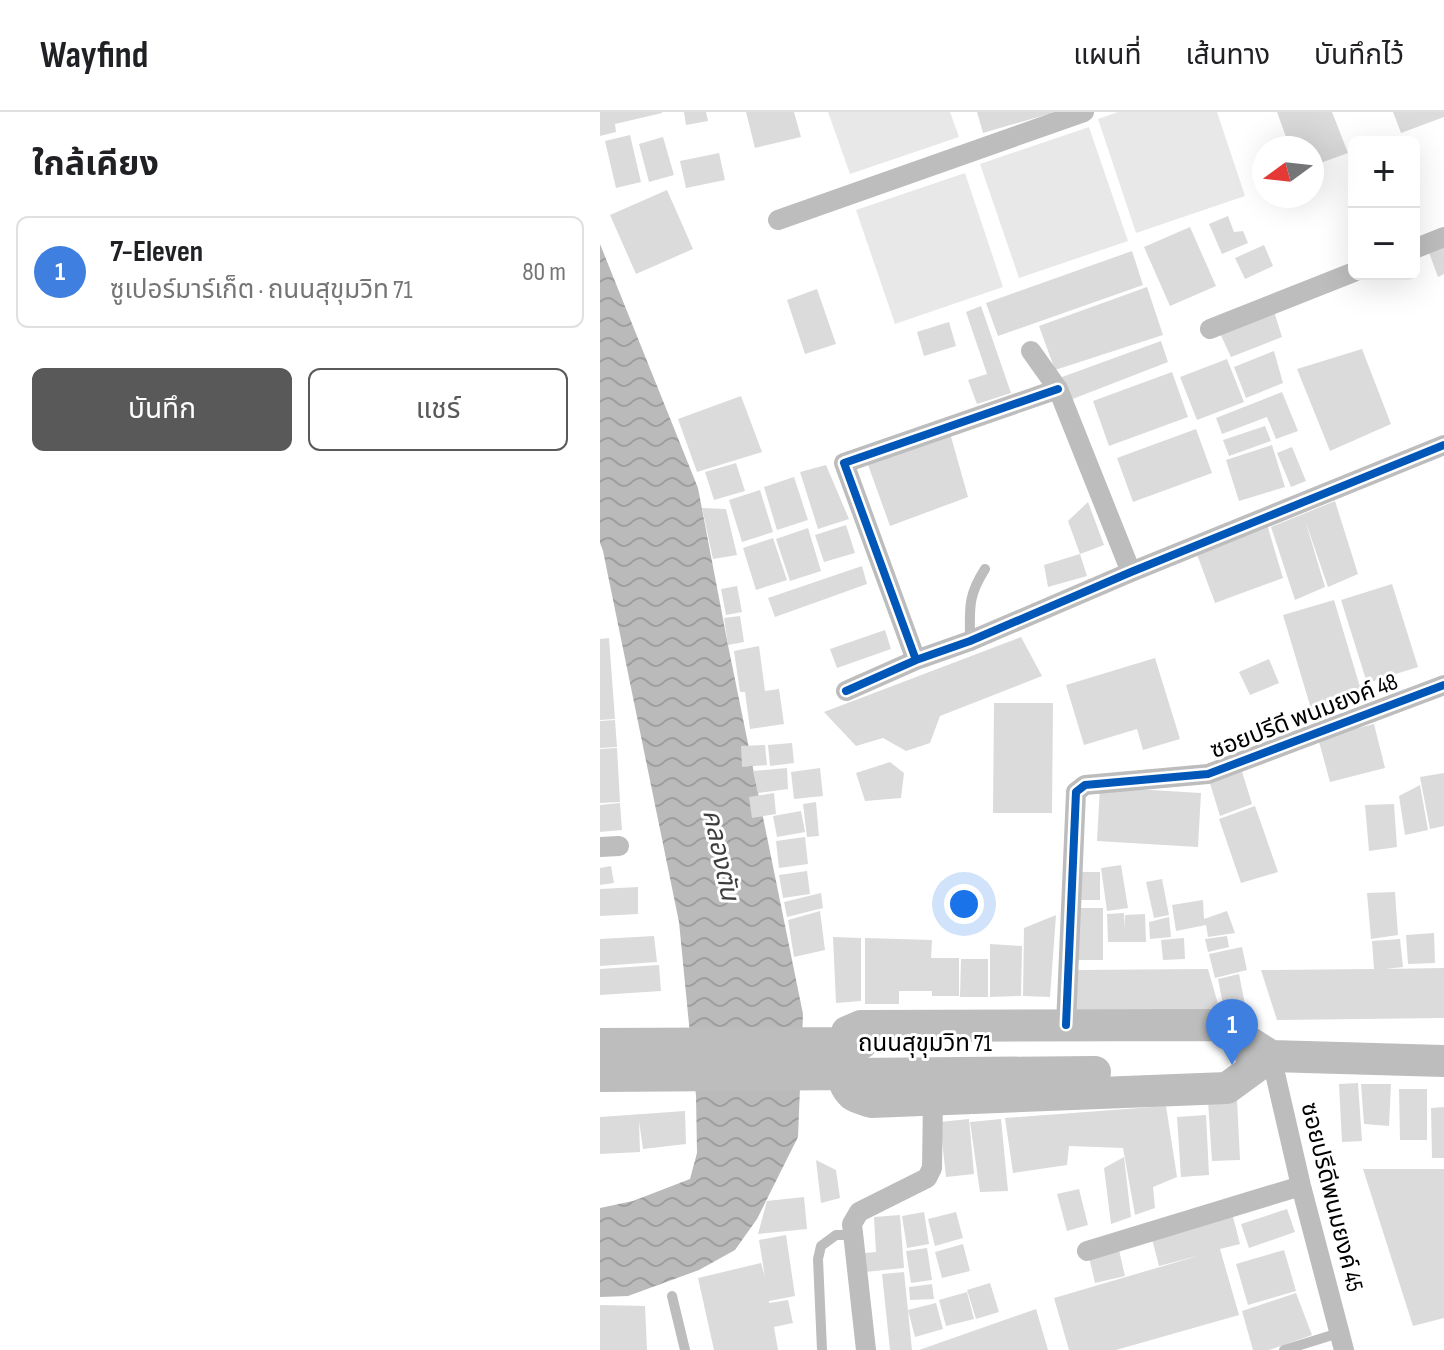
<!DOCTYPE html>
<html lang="th">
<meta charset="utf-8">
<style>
:root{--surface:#fff;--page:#f2f2f2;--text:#202124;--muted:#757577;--line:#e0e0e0;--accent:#595959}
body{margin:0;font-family:"Sofia Sans Condensed","Noto Sans Thai",sans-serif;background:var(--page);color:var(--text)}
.controls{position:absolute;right:24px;top:24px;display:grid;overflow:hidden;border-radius:12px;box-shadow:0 8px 32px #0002}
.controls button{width:72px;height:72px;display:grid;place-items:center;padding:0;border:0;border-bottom:2px solid var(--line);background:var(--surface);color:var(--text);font:40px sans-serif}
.compass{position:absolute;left:652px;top:24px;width:72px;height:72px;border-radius:50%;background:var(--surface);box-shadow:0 8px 32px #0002;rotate:255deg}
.you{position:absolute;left:364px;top:792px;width:28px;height:28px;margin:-20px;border:6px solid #fff;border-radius:50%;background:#1a73e8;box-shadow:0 0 0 12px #1a73e833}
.badge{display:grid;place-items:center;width:52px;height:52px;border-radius:50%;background:var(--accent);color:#fff;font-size:26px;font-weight:700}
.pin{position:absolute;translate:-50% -66px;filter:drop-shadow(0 2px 4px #0008)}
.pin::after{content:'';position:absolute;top:42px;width:28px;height:24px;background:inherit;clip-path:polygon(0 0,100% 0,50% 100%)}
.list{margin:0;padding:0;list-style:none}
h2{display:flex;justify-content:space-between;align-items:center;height:104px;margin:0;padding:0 32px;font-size:34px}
h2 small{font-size:26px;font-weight:400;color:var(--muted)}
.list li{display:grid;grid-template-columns:52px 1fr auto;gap:24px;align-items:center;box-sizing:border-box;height:112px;margin:0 16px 16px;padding:0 16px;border:2px solid var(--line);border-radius:12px}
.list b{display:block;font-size:30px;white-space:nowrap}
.list p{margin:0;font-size:26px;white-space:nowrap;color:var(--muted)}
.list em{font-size:26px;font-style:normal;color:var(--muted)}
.actions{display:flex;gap:16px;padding:24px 32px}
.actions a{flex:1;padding:18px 0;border:2px solid var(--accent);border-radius:12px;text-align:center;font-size:28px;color:var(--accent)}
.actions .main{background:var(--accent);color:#fff}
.map{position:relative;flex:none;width:844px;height:1238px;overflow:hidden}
header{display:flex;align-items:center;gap:48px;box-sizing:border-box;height:112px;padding:0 40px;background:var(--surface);border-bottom:2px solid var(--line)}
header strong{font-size:38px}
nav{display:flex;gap:44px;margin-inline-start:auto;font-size:28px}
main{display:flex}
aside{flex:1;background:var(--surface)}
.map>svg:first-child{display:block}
.park{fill:#e8e8e8}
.water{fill:url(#water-waves)}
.building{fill:#dbdbdb}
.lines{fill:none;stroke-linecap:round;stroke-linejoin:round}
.service{stroke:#bdbdbd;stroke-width:10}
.minor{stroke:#bdbdbd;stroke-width:20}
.primary{stroke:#bdbdbd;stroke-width:32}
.cycleway-casing{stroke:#fff;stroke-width:13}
.cycleway{stroke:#0057b8;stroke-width:8}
.labels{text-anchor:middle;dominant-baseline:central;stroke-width:6;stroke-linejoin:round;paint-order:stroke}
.street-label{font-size:24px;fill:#000;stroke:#fff}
.water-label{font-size:26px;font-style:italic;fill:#3d3d3d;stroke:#fff}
</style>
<header>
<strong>Wayfind</strong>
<nav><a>แผนที่</a><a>เส้นทาง</a><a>บันทึกไว้</a></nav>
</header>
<main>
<aside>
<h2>ใกล้เคียง<small></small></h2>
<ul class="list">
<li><span class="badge" style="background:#3f7fe0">1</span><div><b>7-Eleven</b><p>ซูเปอร์มาร์เก็ต · ถนนสุขุมวิท 71</p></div><em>80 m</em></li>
</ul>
<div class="actions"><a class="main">บันทึก</a><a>แชร์</a></div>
</aside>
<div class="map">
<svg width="844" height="1238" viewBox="0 0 844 1238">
<defs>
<pattern id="water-waves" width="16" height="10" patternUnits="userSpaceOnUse" patternTransform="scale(2)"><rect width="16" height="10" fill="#bababa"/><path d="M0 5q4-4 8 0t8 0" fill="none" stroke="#9e9e9e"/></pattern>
</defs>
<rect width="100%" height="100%" fill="#fff"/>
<path class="park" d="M228,0H350L359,25L250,62Z
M518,0H617L645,84L536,121L498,7Z
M489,15L528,129L419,166L380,52Z
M365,61L403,175L295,212L256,98Z"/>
<path class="water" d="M0,132L98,376L128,533L203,902L198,1025L157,1107L135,1138L99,1158L28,1184L0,1185V1096L33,1089L90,1067L97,1041L96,984L79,810L3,439L0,431Z"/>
<path class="building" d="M0,0H62V1L15,12L16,20L0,24Z
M84,0H106L108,9L86,13Z
M146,0H194L201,25L155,36Z
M377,0H452V1L383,21Z
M677,0H732L748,41L712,54V36H690Z
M793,0H844V5L801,21Z
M30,23L41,70L16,76L5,29Z
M63,25L74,63L49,70L39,32Z
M119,41L125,68L86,76L80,49Z
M67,78L93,137L36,162L10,103Z
M628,104L634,120L643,119L648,131L622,142L609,112Z
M590,115L616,174L570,194L544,135Z
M844,129V162L838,165L827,135Z
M664,133L673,154L645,167L635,146Z
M532,139L543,173L398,224L386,191Z
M547,175L563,223L455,258L439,214Z
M217,177L236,232L205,242L187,188Z
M381,194L411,281L377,292L368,268L387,262L366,200Z
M673,196L682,225L631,245L619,219Z
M349,210L356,234L324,244L317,220Z
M561,229L568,250L470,288L462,265Z
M762,237L791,312L730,339L697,257Z
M674,239L683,271L646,286L634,255Z
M627,247L644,290L597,308L580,265Z
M572,260L588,305L509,334L493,289Z
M682,280L698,319L676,327L667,305L622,322L616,306Z
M141,284L162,340L97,360L78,307Z
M665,314L671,329L629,344L623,328Z
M596,317L612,361L533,390L517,346Z
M350,321L368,385L290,414L267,350Z
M672,333L685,375L639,389L626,348Z
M692,335L706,369L691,375L677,341Z
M136,351L145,379L114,388L105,360Z
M226,353L249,407L218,417L200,360Z
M194,365L208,408L177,418L164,375Z
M160,378L173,420L142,430L129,388Z
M735,389L758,462L728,475L705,408L725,475L695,488L671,415Z
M488,390L504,433L480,442L468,409Z
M102,396L126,397L137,443L113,447Z
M666,409L683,466L615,491L595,437Z
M246,413L255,441L224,450L215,423Z
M208,416L221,459L190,469L176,427Z
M173,426L187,468L156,478L143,436Z
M480,442L487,464L448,475L444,453Z
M262,454L267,472L175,505L168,486Z
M792,472L818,555L767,571L741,488Z
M137,474L142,500L126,503L121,477Z
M734,488L763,585L712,600L683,503Z
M140,504L144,530L128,533L124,506Z
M285,518L291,537L237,556L230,537Z
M421,525L442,564L340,604L330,631L306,639L283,626L256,634L224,600Z
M9,526L15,607L0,608V527Z
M159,534L165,579L179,577L184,612L150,617L145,580H140L134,539Z
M555,546L580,627L543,638L537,617L484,633L466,573Z
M669,547L679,571L650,583L639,560Z
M394,591H453L452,701H393Z
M15,608L17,635L0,636V609Z
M774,612L785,656L730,670L718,626Z
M192,631L194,651L170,654L168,633Z
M165,633L167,653L142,655L141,634Z
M17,636L20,690L0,691V637Z
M290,650L304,661L301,686L265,689L256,661Z
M640,653L652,692L620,704L608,665Z
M187,656L188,677L158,681L153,659Z
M220,656L223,684L194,687L191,660Z
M844,661V714L830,717L820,665Z
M820,673L828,718L805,723L799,684Z
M500,675L601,681L598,735L497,729Z
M174,681L176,702L152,706L149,685Z
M216,690L219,724L207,725L203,692Z
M20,691L22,718L0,720V693Z
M794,692L797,735L769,739L765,693Z
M655,694L678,760L641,771L619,707Z
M201,699L205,720L177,725L173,704Z
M205,725L208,752L179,756L176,729Z
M521,753L528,796L507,799L501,756Z
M11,754L14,771L0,773V756Z
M207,759L210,782L183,786L179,763Z
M479,760H500V788H480Z
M562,767L569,803L554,806L546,770Z
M38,775V802L0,804V777Z
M795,780L798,823L771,827L767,781Z
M221,781L223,796L187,805L184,790Z
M603,788L604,807L627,799L635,821L608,825L606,813L576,819L572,793Z
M476,796H503V848H475Z
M220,799L225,838L194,845L188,808Z
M524,801V817L525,803L545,802L546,830H508L507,802Z
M456,803L450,885L423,884L424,816Z
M569,805L571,825L550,827L549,810Z
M834,821L835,851L808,852L806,823Z
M54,824L57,850L0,854V827Z
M627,824L629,835L608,840L605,827Z
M233,825L261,826V889L236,891Z
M265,826L332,828L331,846H359V884H332V879H299V892H265Z
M584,826L585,847L563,848L561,828Z
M800,827L803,855L786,857L844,856V906L677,908L661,858L774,857L772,829Z
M390,832L422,834L421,884L390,885Z
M642,835L647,858L615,866L609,842Z
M361,847H388V885H360Z
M59,853L61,879L0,883V857Z
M608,857L620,899L476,898L477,858Z
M639,862L646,898L625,903L618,867Z
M758,971L762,1029L742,1030L739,972Z
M761,972H791L789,1014L764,1012Z
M799,977H827V1028H800Z
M637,987L640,1048L612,1049L608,989Z
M566,994L577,1065L553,1075L555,1096L535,1103L523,1036L469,1034L467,1053L413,1061L405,1006Z
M844,995V1046H832L831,996Z
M85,999L86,1032L43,1037L39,1009L40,1040L0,1042V1005Z
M606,1003L609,1063L581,1065L577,1005Z
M369,1007L374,1062L346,1065L340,1010Z
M401,1007L408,1079L380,1080L370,1010Z
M524,1045L531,1105L511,1112L504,1056Z
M216,1048L236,1058L240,1086L221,1091Z
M763,1057H844V1206L813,1214Z
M479,1077L488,1113L467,1119L457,1082Z
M204,1085L207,1117L158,1122L167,1089Z
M687,1097L695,1120L649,1136L641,1112Z
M324,1100L329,1132L307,1136L302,1104Z
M356,1100L363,1126L335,1134L328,1107Z
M632,1101L640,1132L620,1137L639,1203L516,1238H469L454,1186L601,1143L559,1154L551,1123Z
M300,1103L304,1156L265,1160L264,1141L276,1140L274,1105Z
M186,1123L195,1184L169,1189V1191L188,1188L193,1211L174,1215L178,1238H114L98,1166L161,1151L165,1165L159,1128Z
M363,1132L370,1159L342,1166L335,1140Z
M327,1136L332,1168L311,1171L306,1139Z
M519,1138L525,1164L495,1171L489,1145Z
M684,1138L696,1179L648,1193L636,1152Z
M304,1160L312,1238H290L282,1162Z
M390,1171L399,1200L376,1207L367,1178Z
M332,1172L334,1187L310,1188L309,1175Z
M367,1180L374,1207L346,1214L339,1188Z
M696,1181L712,1223L669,1238H653L642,1199Z
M336,1191L343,1217L315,1225L308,1198Z
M0,1193L45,1194L47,1238H0Z
M436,1197L448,1238H319Z"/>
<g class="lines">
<path class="service" d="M370,529C370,497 367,485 385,457
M72,1184L85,1238
M222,1238L218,1147L221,1134L236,1123H253
M684,1238L739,1221"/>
<path class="minor" d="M178,108L484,0
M814,137L844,125
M610,217L754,160
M431,239L458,277L531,460
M316,548L244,351L458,277
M246,579L316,548L370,529L531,460L844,333
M0,735L19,734
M466,913L476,680L485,673L608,662L844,573
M671,944L701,1074L744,1238
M487,1139L701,1074
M266,1238L252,1112L259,1100L327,1066L332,1056L333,988"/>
<path class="primary" d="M622,913L671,944L627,976L271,990C266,988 257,986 253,983C236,968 242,939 247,920L261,914Z
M0,932L262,931
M651,945L671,944L844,949
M0,964L495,960"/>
<defs>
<path id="cycleway" d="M316,548L244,351L458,277
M246,579L316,548L370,529L531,460L844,333
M466,913L476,680L485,673L608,662L844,573"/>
</defs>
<use href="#cycleway" class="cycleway-casing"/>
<use href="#cycleway" class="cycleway"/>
</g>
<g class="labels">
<g class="street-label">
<text transform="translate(704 604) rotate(-21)">ซอยปรีดี พนมยงค์ 48</text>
<text x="325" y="931">ถนนสุขุมวิท 71</text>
<text transform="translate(732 1085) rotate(76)">ซอยปรีดีพนมยงค์ 45</text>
</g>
<g class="water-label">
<text transform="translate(120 743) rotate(78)">คลองตัน</text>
</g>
</g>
</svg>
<div class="controls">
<button>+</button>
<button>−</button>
</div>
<svg class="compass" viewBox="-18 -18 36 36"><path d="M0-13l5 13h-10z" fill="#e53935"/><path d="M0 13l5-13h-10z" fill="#757577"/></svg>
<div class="you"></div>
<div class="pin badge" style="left:632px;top:953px;background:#3f7fe0">1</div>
</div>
</main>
